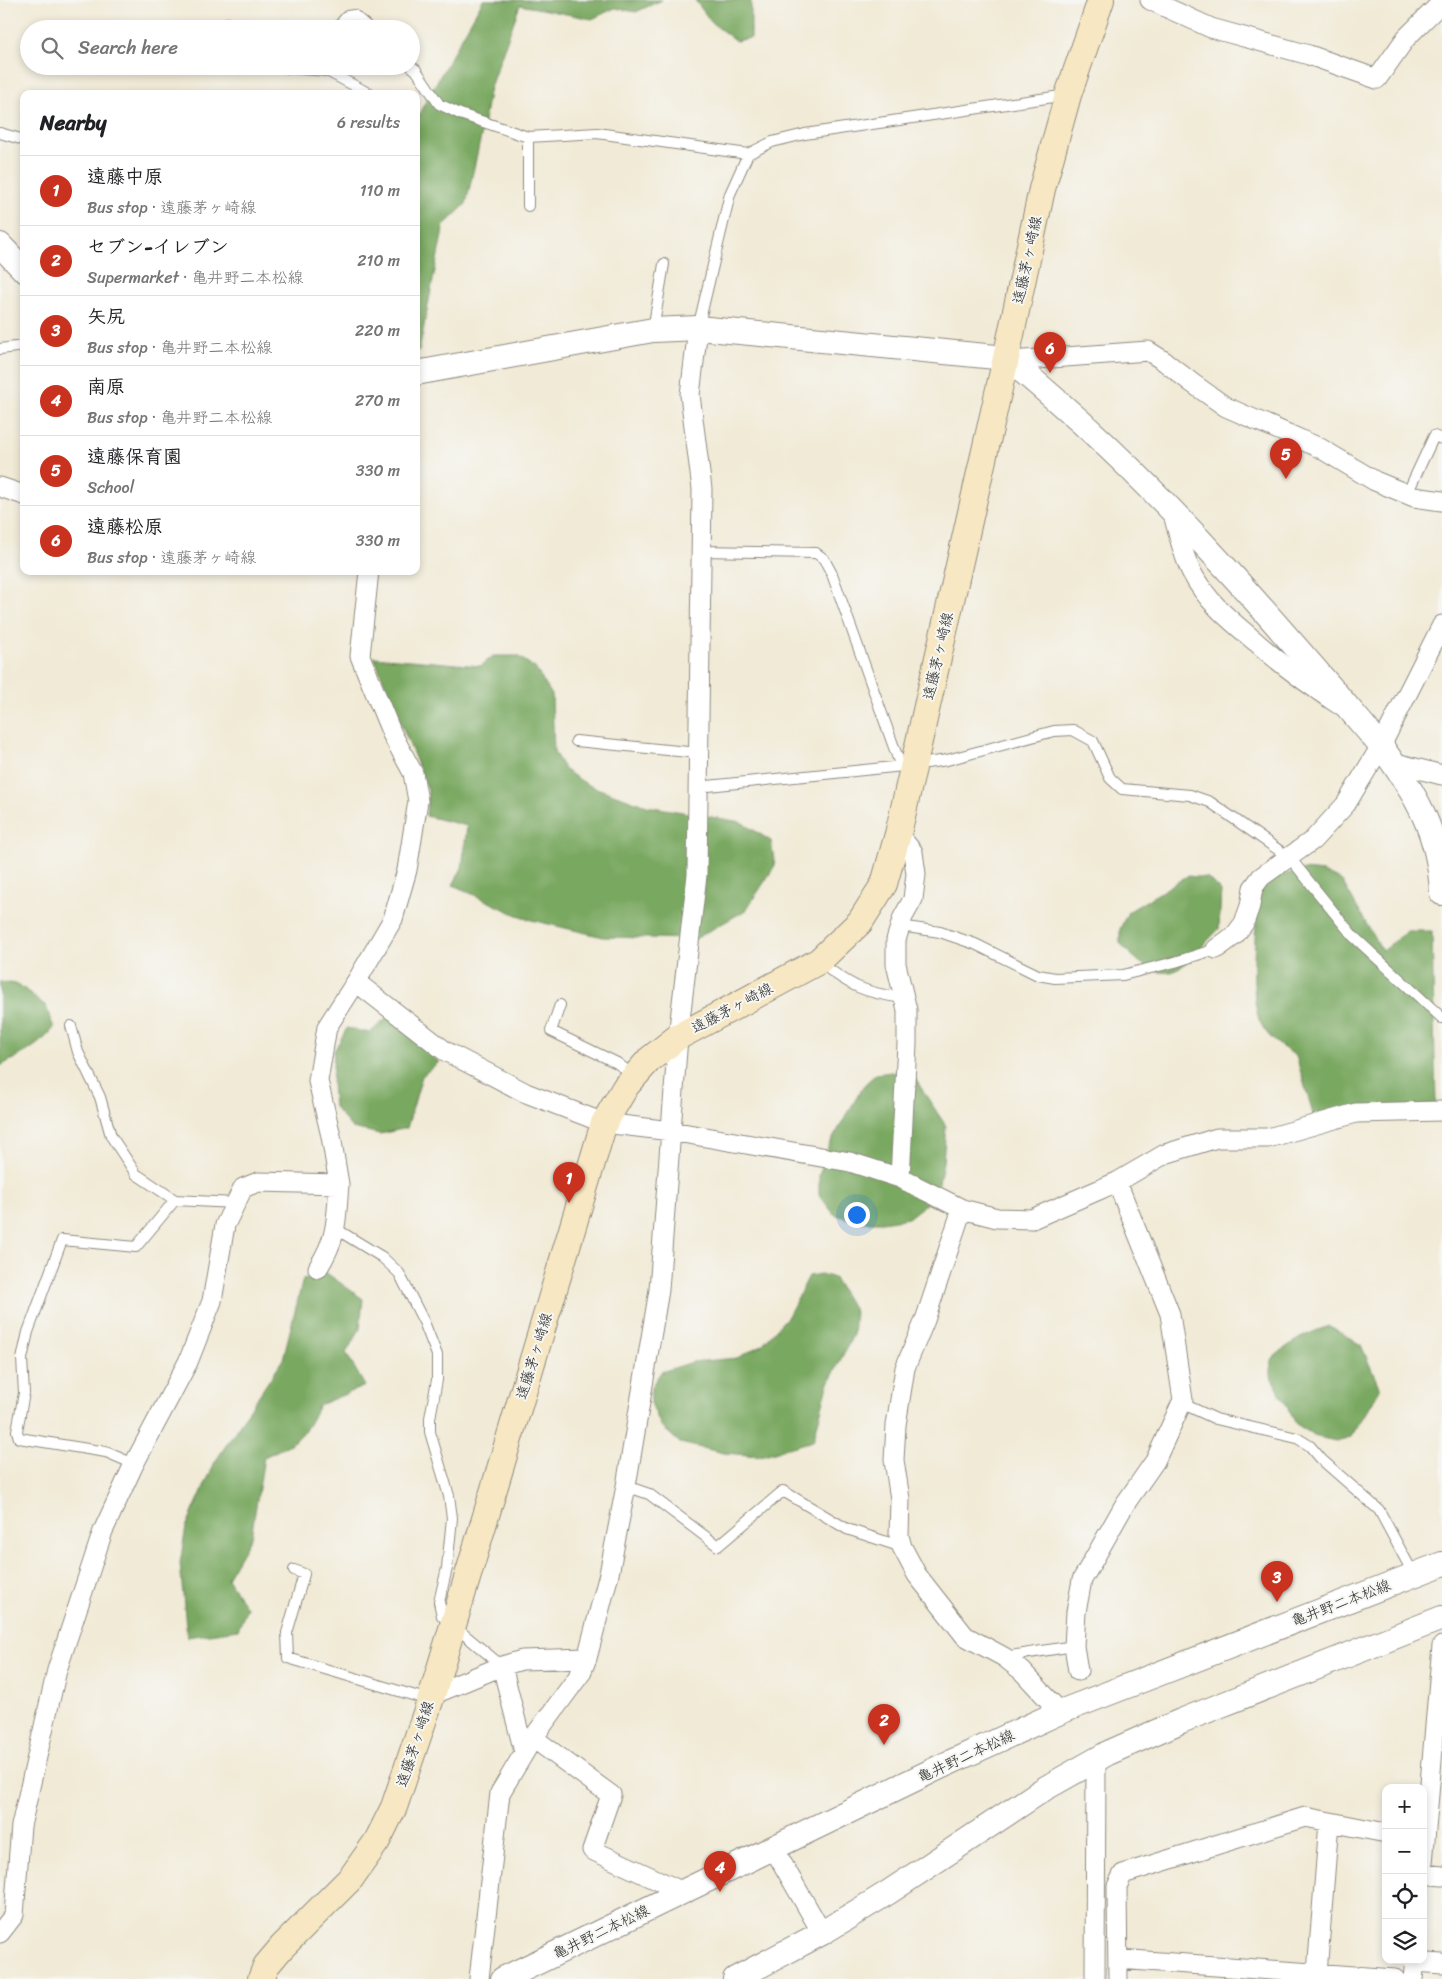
<!DOCTYPE html>
<meta charset="utf-8">
<style>
:root{--surface:#fff;--page:#f6f6f6;--text:#202124;--muted:#757577;--line:#e0e0e0;--accent:#c8321e}
body{margin:0;font-family:Sriracha,"Klee One",sans-serif;background:var(--page);color:var(--text)}
.controls{position:absolute;right:15px;bottom:15px;display:grid;overflow:hidden;border-radius:10px;box-shadow:0 2px 8px #0003}
.controls button{width:45px;height:45px;display:grid;place-items:center;padding:0;border:0;border-bottom:1px solid var(--line);background:var(--surface);color:var(--text);font:25px sans-serif}
.you{position:absolute;left:856px;top:1214px;width:18px;height:18px;margin:-12px;border:4px solid #fff;border-radius:50%;background:#1a73e8;box-shadow:0 0 0 8px #1a73e833}
.badge{display:grid;place-items:center;width:32px;height:32px;border-radius:50%;background:var(--accent);color:#fff;font-size:16px;font-weight:700}
.pin{position:absolute;translate:-50% -41px;filter:drop-shadow(0 1px 2px #0008)}
.pin::after{content:'';position:absolute;top:26px;width:18px;height:15px;background:inherit;clip-path:polygon(0 0,100% 0,50% 100%)}
.list{margin:0;padding:0;list-style:none}
h2{display:flex;justify-content:space-between;align-items:center;height:65px;margin:0;padding:0 20px;font-size:21px}
h2 small{font-size:16px;font-weight:400;color:var(--muted)}
.list li{display:grid;grid-template-columns:32px 1fr auto;gap:15px;align-items:center;box-sizing:border-box;height:70px;padding:0 20px;border-top:1px solid var(--line)}
.list b{display:block;font-size:19px;white-space:nowrap}
.list p{margin:0;font-size:16px;white-space:nowrap;color:var(--muted)}
.list em{font-size:16px;font-style:normal;color:var(--muted)}
.icon{flex:none;width:28px;height:28px;fill:none;stroke:currentColor;stroke-width:2;stroke-linecap:round;stroke-linejoin:round}
.map{position:relative;flex:none;width:1442px;height:1979px;overflow:hidden}
.search{position:absolute;background:var(--surface);box-shadow:0 2px 8px #0003;left:20px;top:20px;width:400px;height:55px;display:flex;align-items:center;gap:12px;box-sizing:border-box;padding:0 18px;border-radius:28px;color:var(--muted);font-size:19px}
.panel{position:absolute;background:var(--surface);box-shadow:0 2px 8px #0003;left:20px;top:90px;width:400px;height:485px;border-radius:10px}
.map>svg:first-child{display:block}
.forest{fill:#79a861;stroke:#526a46}
.lines{fill:none;stroke-linecap:round;stroke-linejoin:round}
.service-casing{stroke:#8e8a80;stroke-width:12}
.minor-casing{stroke:#8e8a80;stroke-width:21}
.tertiary-casing{stroke:#8e8a80;stroke-width:26}
.secondary-casing{stroke:#8e8a80;stroke-width:28}
.service{stroke:#fff;stroke-width:10}
.minor{stroke:#fff;stroke-width:19}
.tertiary{stroke:#fff;stroke-width:24}
.secondary{stroke:#f7e8c3;stroke-width:26}
.labels{text-anchor:middle;dominant-baseline:central;stroke-width:4;stroke-linejoin:round;paint-order:stroke}
.street-label{font-size:15px;fill:#2b2b2b;stroke:#f6f6f2}
</style>
<div class="map">
<svg width="1442" height="1979" viewBox="0 0 1442 1979">
<rect width="100%" height="100%" fill="#f6f6f2"/>
<filter id="ink" filterUnits="userSpaceOnUse"><feTurbulence type="fractalNoise" baseFrequency=".02" numOctaves="2"/><feDisplacementMap in="SourceGraphic" scale="10" xChannelSelector="R" yChannelSelector="G"/><feConvolveMatrix kernelMatrix="1 2 1 2 8 2 1 2 1" color-interpolation-filters="sRGB"/></filter>
<filter id="wash" filterUnits="userSpaceOnUse"><feTurbulence type="fractalNoise" baseFrequency=".0096" numOctaves="4" result="noise"/><feDisplacementMap in="SourceGraphic" scale="20" xChannelSelector="R" yChannelSelector="G"/><feGaussianBlur stdDeviation="1.12" result="paint"/><feColorMatrix in="noise" values="0 0 0 0 0 0 0 0 0 0 0 0 0 0 0 0 0 1.4 0 .05"/><feComposite in="paint" operator="in"/></filter>
<g filter="url(#wash)">
<rect width="100%" height="100%" fill="#f1ead6"/>
<path class="forest" d="M483,0H662L636,12L615,8L592,19L520,5L490,87L483,127L466,204L444,225L419,351L416,352V124L422,108Z
M695,0H751V38L736,41L712,23Z
M493,656H518L535,668L552,695L554,752L565,770L588,785L647,806L741,822L771,841L775,866L746,910L695,939L603,937L523,918L453,885L462,868L467,826L426,816L428,790L374,657L481,666Z
M1304,870L1323,872L1342,881L1382,951L1407,931H1432L1436,1104L1315,1121L1296,1056C1282,1047 1268,1039 1260,1022C1248,995 1257,921 1258,889L1269,878Z
M1187,876L1208,878L1221,891L1219,929C1212,936 1183,967 1177,970C1154,980 1134,958 1120,943V929L1128,912Z
M0,982L18,984L46,1006L54,1028C41,1045 19,1056 0,1066Z
M388,1017L439,1062L422,1076L407,1128L380,1134L352,1128L334,1107L332,1084L334,1051L347,1028L370,1033Z
M891,1072L912,1074L946,1126L943,1162L939,1183L927,1203L908,1218L882,1222H857L834,1214L819,1195V1176L828,1147L864,1085L876,1074Z
M325,1272L363,1299L360,1329L346,1353L365,1386L319,1405C302,1440 298,1441 264,1457L251,1537L227,1578L247,1608L238,1630L187,1637L180,1563L186,1527L215,1462L283,1359L303,1279Z
M821,1274L834,1278L855,1312L853,1335L828,1385L813,1441L760,1456L724,1453L680,1443L661,1426L651,1403V1387L661,1372L693,1362L737,1358L762,1345L788,1316L809,1276Z
M1330,1326L1361,1345L1380,1389L1351,1437L1336,1441L1317,1437L1296,1424L1271,1376V1360C1289,1343 1306,1333 1330,1326Z"/>
</g>
<g filter="url(#ink)">
<g class="lines">
<defs>
<path id="service" d="M227,23L235,29
M336,29L347,16L354,15L370,29
M285,66L288,68L327,71L370,94
M411,66L416,70L439,104L460,114L528,137L597,133L748,154L772,142L805,134L1067,95
M0,133L24,140
M528,206V137
M698,328L730,194L748,154
M653,330L664,264
M0,349L24,346
M1407,494L1434,436L1442,439
M701,551L816,553L824,559L832,574L901,767
M576,741L698,753
M698,787L913,765L947,760L1054,731L1073,730L1093,741L1110,778L1122,789L1190,795L1210,802L1290,858L1353,936L1442,1018
M900,926L940,932L975,944L1038,975L1055,978L1123,975L1175,962L1216,949
M819,962C851,986 863,993 904,998
M560,1005L551,1031L617,1063L634,1076
M71,1026L78,1052L100,1097L111,1136L136,1174L175,1200L235,1203
M336,1229L382,1257L399,1273L424,1322L437,1355V1380L430,1418V1432L449,1496L452,1518L447,1568L439,1602L442,1616L502,1666
M1181,1403L1216,1419L1297,1438L1310,1446L1322,1460L1379,1510L1414,1575
M134,1464L106,1452L19,1438L17,1431L24,1393L22,1359L28,1332L62,1240L136,1247L175,1200
M626,1486L649,1494L718,1546L783,1491L847,1529L902,1547
M294,1570L304,1574L287,1633L288,1658L429,1700
M1004,1657L1074,1646"/>
<path id="minor" d="M1150,0L1211,28L1309,55L1377,79L1406,38L1442,2
M1010,361L1148,351L1164,361L1192,383L1226,407L1320,448L1375,481L1414,497L1442,501
M0,487L24,495
M1172,511C1178,531 1182,554 1192,573C1207,602 1231,621 1256,642C1282,665 1309,685 1338,704
M369,571L360,656L392,734L413,773L418,801L407,870L393,919L356,982L445,1051L526,1093L604,1123L671,1131L850,1162L900,1178L962,1209L997,1218L1032,1219L1117,1182L1165,1154L1217,1138H1268L1356,1113L1442,1111
M1392,762L1442,775
M898,834L913,852L916,874L913,899L903,917L896,940V964L907,1010V1044L900,1178
M1216,949L1235,935L1244,923L1250,906L1253,888L1261,877L1313,840L1346,804L1381,746L1442,625
M962,1209L925,1320L905,1368L896,1425L894,1460L900,1499L899,1536L902,1547L917,1575L965,1636L1004,1657L1022,1671L1060,1712
M318,1268C338,1236 336,1221 339,1184
M502,1666L524,1752
M1078,1671L1074,1646L1076,1612L1082,1580L1125,1504L1155,1461L1183,1400L1170,1314L1117,1182
M432,1695L502,1666L522,1660L587,1658
M533,1738L611,1795L592,1850L683,1892
M774,1849L822,1933
M1423,1863L1442,1646
M1423,1874L1442,1876
M0,1933L14,1915L21,1826L57,1670L103,1531L134,1464L188,1362L212,1301L225,1225L243,1188L258,1182L339,1184L331,1136L318,1081L327,1027L356,982
M1118,1959L1395,1979
M1415,1962L1442,1964
M1317,1973L1329,1822
M479,1979L500,1793L533,1738L581,1673L587,1658L609,1574L626,1486L659,1290L678,1037L697,875L702,489L690,395L698,328
M1095,1979L1096,1761
M1118,1979L1117,1886L1123,1874L1305,1817L1386,1833
M1413,1979L1415,1960"/>
<path id="tertiary" d="M0,245L24,270
M416,373L653,330L698,328L1006,358C1032,378 1056,400 1081,422C1190,521 1285,634 1381,746C1416,794 1439,832 1442,893
M503,1979L940,1767L1060,1712L1442,1564
M735,1979L822,1933L889,1892L1044,1789L1108,1753L1181,1721L1442,1618"/>
<path id="secondary" d="M261,1979L266,1966L282,1947L351,1878L377,1841L394,1807L432,1695L604,1123L626,1086L649,1060L678,1037L819,961L860,922L884,884L898,834L1006,358L1042,189L1068,95L1101,0"/>
</defs>
<use href="#service" class="service-casing"/>
<use href="#minor" class="minor-casing"/>
<use href="#tertiary" class="tertiary-casing"/>
<use href="#secondary" class="secondary-casing"/>
<use href="#service" class="service"/>
<use href="#minor" class="minor"/>
<use href="#tertiary" class="tertiary"/>
<use href="#secondary" class="secondary"/>
</g>
</g>
<g class="labels">
<g class="street-label">
<text transform="translate(1027 260) rotate(-78)">遠藤茅ヶ崎線</text>
<text transform="translate(938 656) rotate(-77)">遠藤茅ヶ崎線</text>
<text transform="translate(732 1008) rotate(-28)">遠藤茅ヶ崎線</text>
<text transform="translate(534 1356) rotate(-73)">遠藤茅ヶ崎線</text>
<text transform="translate(1341 1603) rotate(-21)">亀井野二本松線</text>
<text transform="translate(415 1744) rotate(-72)">遠藤茅ヶ崎線</text>
<text transform="translate(966 1756) rotate(-25)">亀井野二本松線</text>
<text transform="translate(601 1932) rotate(-26)">亀井野二本松線</text>
</g>
</g>
</svg>
<div class="controls">
<button>+</button>
<button>−</button>
<button><svg class="icon" aria-label="locate" viewBox="0 0 24 24"><circle cx="12" cy="12" r="6"/><path d="M12 2v4M12 18v4M2 12h4M18 12h4"/></svg></button>
<button><svg class="icon" aria-label="layers" viewBox="0 0 24 24"><path d="M12 4l9 5-9 5-9-5zM3 14l9 5 9-5"/></svg></button>
</div>
<div class="you"></div>
<div class="pin badge" style="left:569px;top:1203px">1</div>
<div class="pin badge" style="left:884px;top:1745px">2</div>
<div class="pin badge" style="left:1277px;top:1602px">3</div>
<div class="pin badge" style="left:720px;top:1892px">4</div>
<div class="pin badge" style="left:1286px;top:479px">5</div>
<div class="pin badge" style="left:1050px;top:373px">6</div>
<div class="search"><svg class="icon" aria-label="search" viewBox="0 0 24 24"><circle cx="10" cy="10" r="6"/><path d="M15 15l6 6"/></svg>Search here</div>
<section class="panel">
<h2>Nearby<small>6 results</small></h2>
<ul class="list">
<li><span class="badge">1</span><div><b>遠藤中原</b><p>Bus stop · 遠藤茅ヶ崎線</p></div><em>110 m</em></li>
<li><span class="badge">2</span><div><b>セブン-イレブン</b><p>Supermarket · 亀井野二本松線</p></div><em>210 m</em></li>
<li><span class="badge">3</span><div><b>矢尻</b><p>Bus stop · 亀井野二本松線</p></div><em>220 m</em></li>
<li><span class="badge">4</span><div><b>南原</b><p>Bus stop · 亀井野二本松線</p></div><em>270 m</em></li>
<li><span class="badge">5</span><div><b>遠藤保育園</b><p>School</p></div><em>330 m</em></li>
<li><span class="badge">6</span><div><b>遠藤松原</b><p>Bus stop · 遠藤茅ヶ崎線</p></div><em>330 m</em></li>
</ul>
</section>
</div>
